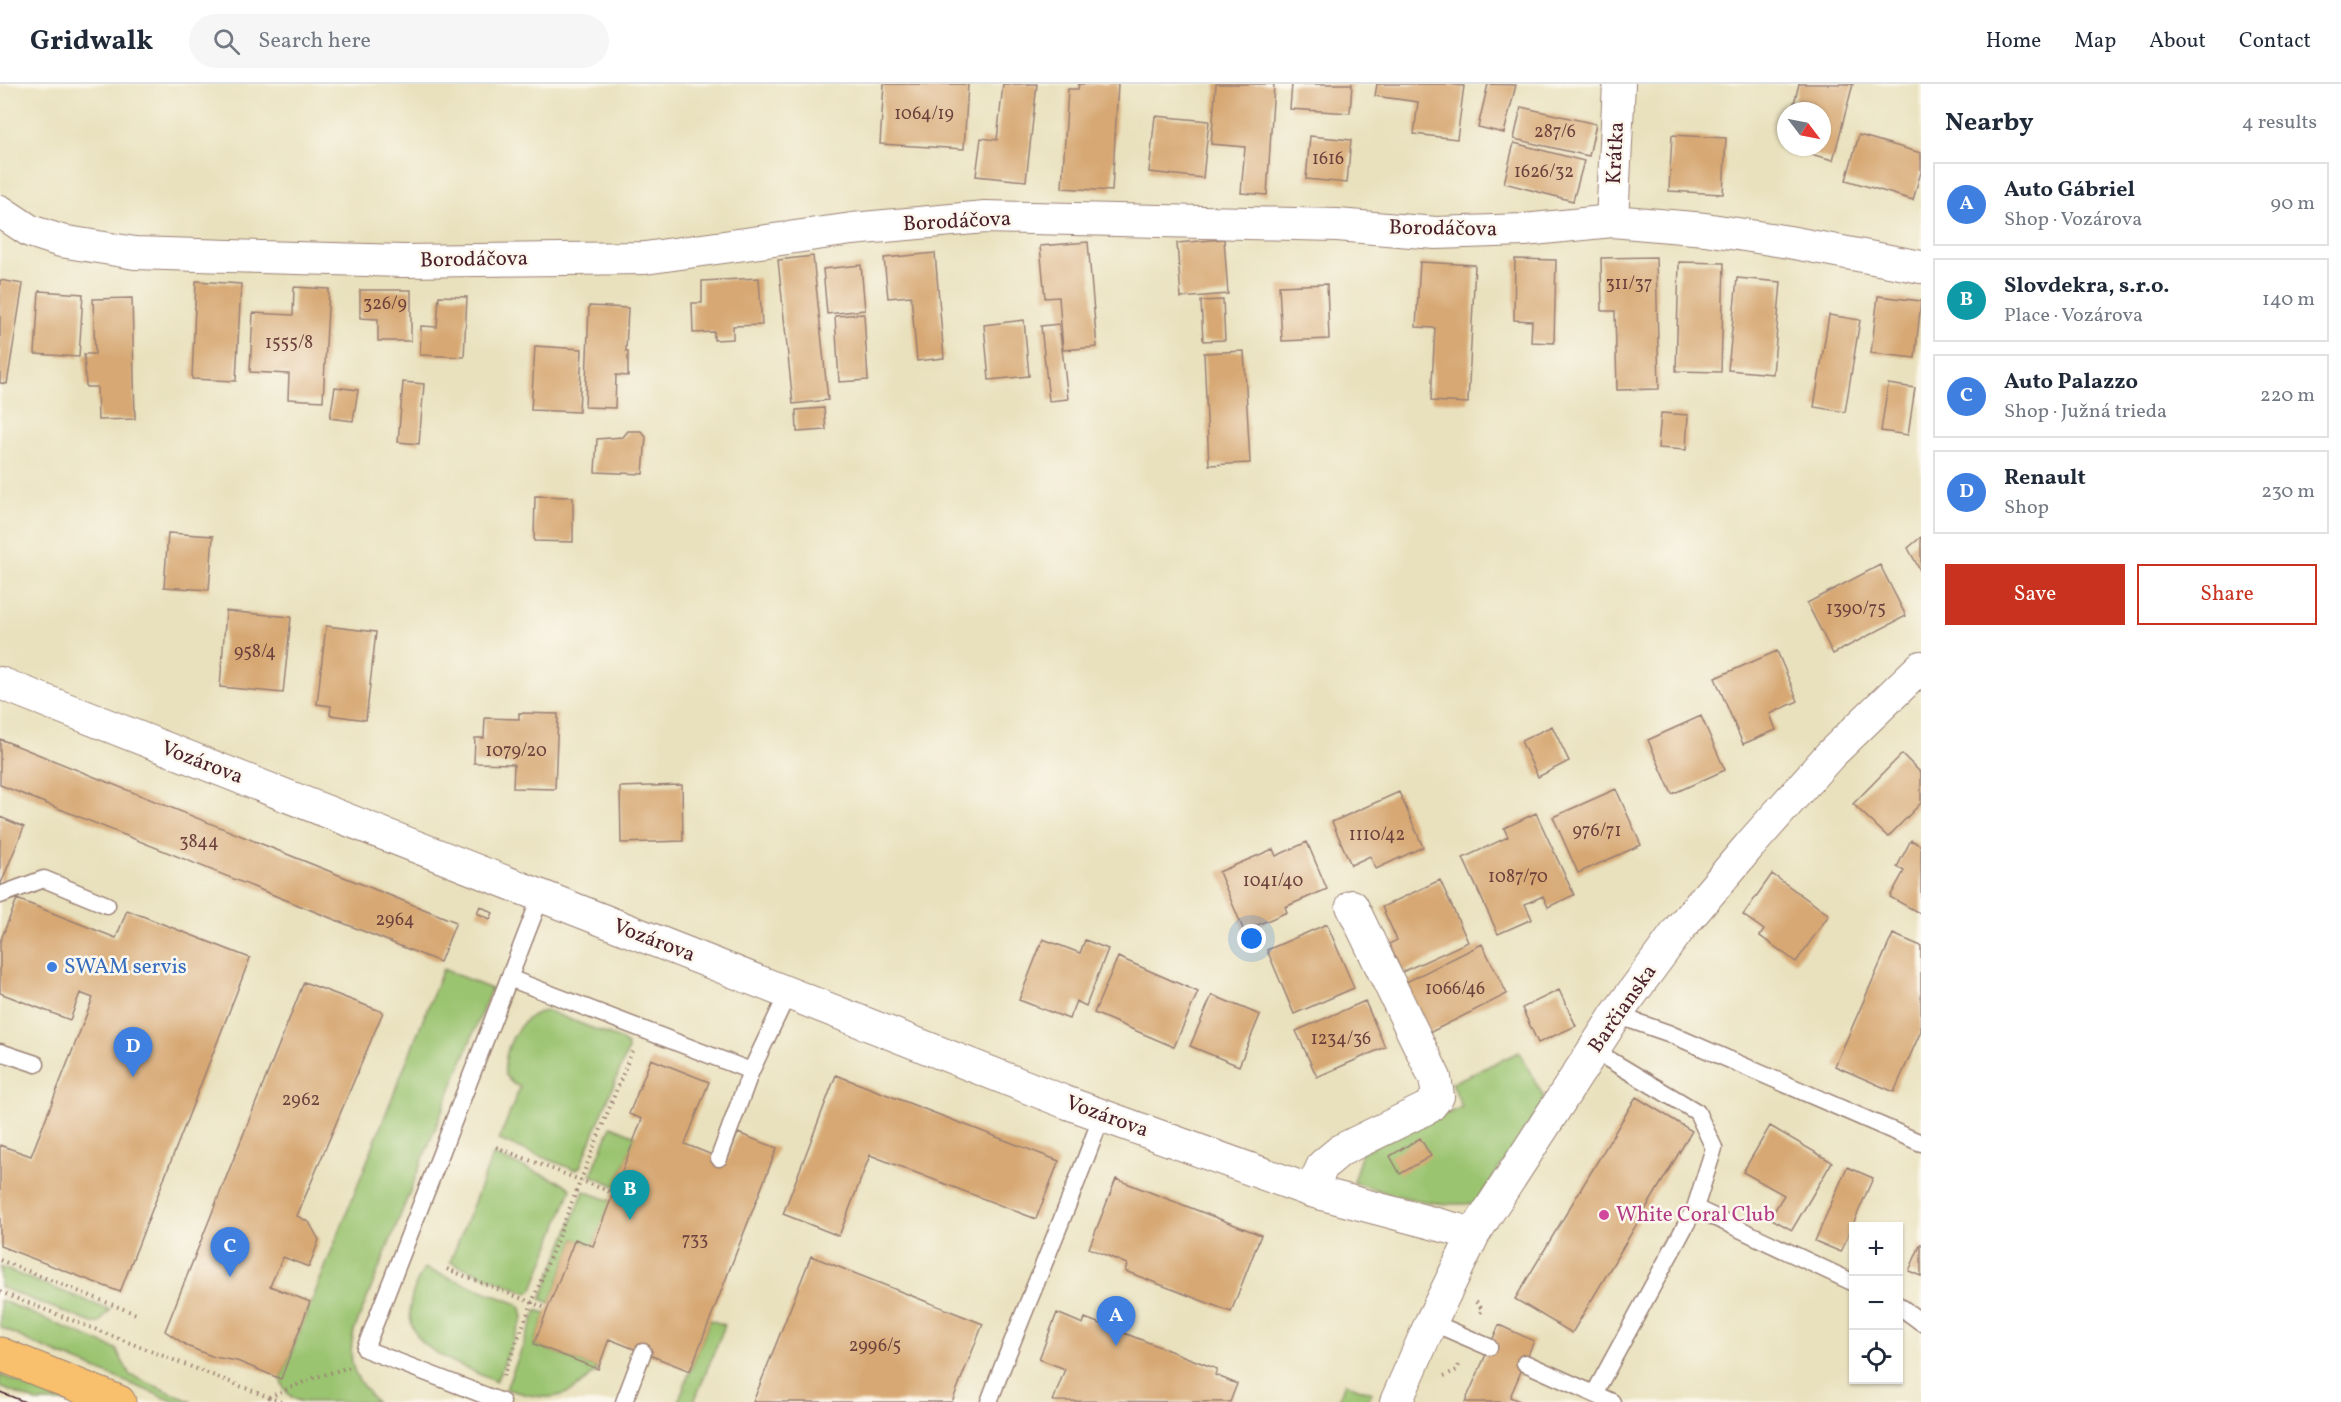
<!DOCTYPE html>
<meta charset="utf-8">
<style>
:root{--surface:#fff;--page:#f6f6f7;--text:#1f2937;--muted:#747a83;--line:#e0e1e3;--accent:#c8321e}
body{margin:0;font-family:Vollkorn,serif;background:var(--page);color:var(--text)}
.controls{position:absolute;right:18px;bottom:18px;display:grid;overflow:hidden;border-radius:0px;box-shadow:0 2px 4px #0004}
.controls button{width:54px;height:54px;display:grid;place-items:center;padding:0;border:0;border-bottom:2px solid var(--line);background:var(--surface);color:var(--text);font:30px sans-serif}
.compass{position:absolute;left:1777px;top:18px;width:54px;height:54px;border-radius:50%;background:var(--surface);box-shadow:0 2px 4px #0004;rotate:122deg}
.you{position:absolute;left:1252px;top:855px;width:21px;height:21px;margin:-15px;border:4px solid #fff;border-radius:50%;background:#1a73e8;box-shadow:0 0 0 9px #1a73e833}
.badge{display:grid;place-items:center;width:39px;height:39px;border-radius:50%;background:var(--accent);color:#fff;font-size:20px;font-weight:700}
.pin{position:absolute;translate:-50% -50px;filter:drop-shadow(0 2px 3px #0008)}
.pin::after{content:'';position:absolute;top:32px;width:21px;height:18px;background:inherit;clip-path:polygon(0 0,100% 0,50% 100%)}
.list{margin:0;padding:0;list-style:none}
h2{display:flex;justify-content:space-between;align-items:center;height:78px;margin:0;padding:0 24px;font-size:26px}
h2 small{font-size:20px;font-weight:400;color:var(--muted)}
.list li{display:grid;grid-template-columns:39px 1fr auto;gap:18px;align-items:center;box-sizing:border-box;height:84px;margin:0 12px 12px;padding:0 12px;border:2px solid var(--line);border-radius:0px}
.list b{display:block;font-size:22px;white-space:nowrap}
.list p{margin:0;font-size:20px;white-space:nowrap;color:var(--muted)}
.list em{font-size:20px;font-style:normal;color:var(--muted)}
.actions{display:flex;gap:12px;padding:18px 24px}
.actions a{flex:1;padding:14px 0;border:2px solid var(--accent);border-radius:0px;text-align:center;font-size:21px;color:var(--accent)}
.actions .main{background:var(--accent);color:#fff}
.icon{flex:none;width:33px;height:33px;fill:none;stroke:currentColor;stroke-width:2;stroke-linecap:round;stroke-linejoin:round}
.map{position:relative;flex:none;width:1921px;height:1318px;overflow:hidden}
header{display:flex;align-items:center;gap:36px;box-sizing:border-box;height:84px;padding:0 30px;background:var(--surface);border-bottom:2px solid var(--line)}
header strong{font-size:28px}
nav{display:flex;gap:33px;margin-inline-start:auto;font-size:21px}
.search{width:420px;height:54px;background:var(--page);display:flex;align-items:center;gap:15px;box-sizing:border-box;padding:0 21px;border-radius:33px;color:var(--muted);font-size:22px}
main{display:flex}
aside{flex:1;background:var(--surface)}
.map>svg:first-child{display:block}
.green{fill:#9bc471;stroke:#72724e;stroke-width:1.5}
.building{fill:#d7a873}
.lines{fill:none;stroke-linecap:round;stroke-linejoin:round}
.lane-casing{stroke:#9a8074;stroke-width:19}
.street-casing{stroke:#9a8074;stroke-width:34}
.primary-casing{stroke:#9a8074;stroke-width:35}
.path{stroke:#9a8074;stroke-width:4;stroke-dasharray:1.5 4.5;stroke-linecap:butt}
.lane{stroke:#fff;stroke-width:16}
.street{stroke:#fff;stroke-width:32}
.primary{stroke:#f8bf6c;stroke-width:33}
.tram{stroke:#4a1f2b;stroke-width:1.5}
.shop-dot{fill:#3f7fe0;stroke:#fbf7ec;stroke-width:2}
.hotel-dot{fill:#d1479c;stroke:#fbf7ec;stroke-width:2}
.labels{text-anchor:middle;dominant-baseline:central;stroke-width:5;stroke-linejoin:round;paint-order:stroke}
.number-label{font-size:18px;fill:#6d413d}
.street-label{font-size:21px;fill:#4a1f2b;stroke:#fbf7ec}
.shop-label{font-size:21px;fill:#366cbe;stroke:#fbf7ec;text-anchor:start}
.hotel-label{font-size:21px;fill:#b23c85;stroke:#fbf7ec;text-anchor:start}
</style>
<header>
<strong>Gridwalk</strong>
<div class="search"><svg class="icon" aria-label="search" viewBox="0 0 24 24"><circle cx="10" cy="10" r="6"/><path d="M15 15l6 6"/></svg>Search here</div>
<nav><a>Home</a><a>Map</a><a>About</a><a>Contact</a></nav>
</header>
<main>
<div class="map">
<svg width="1921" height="1318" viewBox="0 0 1921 1318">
<rect width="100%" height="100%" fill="#fbf7ec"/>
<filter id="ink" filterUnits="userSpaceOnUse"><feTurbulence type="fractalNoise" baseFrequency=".0167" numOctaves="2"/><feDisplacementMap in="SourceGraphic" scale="12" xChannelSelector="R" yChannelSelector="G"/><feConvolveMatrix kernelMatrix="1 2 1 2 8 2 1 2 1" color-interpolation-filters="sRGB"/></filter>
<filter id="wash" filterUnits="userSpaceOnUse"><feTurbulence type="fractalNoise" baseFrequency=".008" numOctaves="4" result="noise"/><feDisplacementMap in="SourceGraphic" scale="24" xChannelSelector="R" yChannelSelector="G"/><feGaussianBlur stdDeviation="1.35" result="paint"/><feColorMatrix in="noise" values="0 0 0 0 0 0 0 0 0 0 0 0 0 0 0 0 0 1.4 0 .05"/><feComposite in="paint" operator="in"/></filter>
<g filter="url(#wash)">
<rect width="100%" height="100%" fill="#e9e1bd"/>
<path class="green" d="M443,885L491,905L354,1247C346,1281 355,1294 376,1318C356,1318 321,1318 303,1318C292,1316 282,1306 281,1295Z
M548,927L620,955L627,961L628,966L580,1083L575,1086L499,1056L520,1003L513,1000L505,991C502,966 520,928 548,927Z
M1519,968L1545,1015L1476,1119C1434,1124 1392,1111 1353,1098L1362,1068L1462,1023L1452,999Z
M611,1042L636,1052L616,1102L591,1091Z
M493,1071L563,1099L571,1105L533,1205L528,1209L450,1178Z
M584,1107L611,1117L593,1162L575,1155L550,1219L541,1215Z
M0,1183L110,1226L99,1239H92L0,1203Z
M424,1184L517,1220L521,1224L523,1234L496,1298C440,1271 382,1258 424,1184Z
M0,1216L116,1265L130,1291L192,1318H175L37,1261L0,1243Z
M537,1226L546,1230L534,1260L598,1285C565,1318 551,1318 506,1305Z
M710,1236L725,1241L694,1318H678Z
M0,1291L68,1318H37L0,1303Z
M1345,1299L1372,1309L1366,1318H1338Z"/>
<g id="blocks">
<path class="building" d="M884,0H968L964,65L880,60Z
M1003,0H1037L1026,97L976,92L981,54L997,56Z
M1079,0H1118L1112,107L1062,104L1068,5H1078Z
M1216,0H1274L1267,111L1241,109L1245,63L1211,60Z
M1292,0H1352L1350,29L1290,25Z
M1377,0H1448L1464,2L1457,55L1414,50L1418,18L1375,12Z
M1488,0L1516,1L1504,49L1478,43Z
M1799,0H1853L1833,76L1788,64L1822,63V27H1792Z
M1521,23L1596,40L1589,72L1514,55Z
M1155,32L1209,37L1203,94L1149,88Z
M1672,51L1726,54L1723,110L1669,107Z
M1859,51L1921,69V88L1913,116L1846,96Z
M1310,52L1351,56L1347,99L1306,95Z
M1514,59L1584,77L1573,117L1504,99Z
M1224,155L1228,210L1181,214L1177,159Z
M1088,158L1097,263L1063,266L1059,213L1045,214L1040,162Z
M935,169L944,274L917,277L911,212L888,214L884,174Z
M813,172L828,316L793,320L778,176Z
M1656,173L1659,305L1617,306L1615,227H1602L1601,174Z
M1515,175L1556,176L1554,259L1531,258L1532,237L1514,236Z
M1420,178L1475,181L1468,319L1431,317L1435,244L1416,243Z
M1679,178L1724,179L1721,288L1676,287Z
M861,181L865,226L827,230L823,185Z
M759,194L762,241L733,242V255L714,256V248L693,249L692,219H702V197Z
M1737,194L1781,198L1773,290L1728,286Z
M0,196L23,200L7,300L0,299Z
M196,197L241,200L236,297L192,295Z
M1327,200L1329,255L1282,257L1279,202Z
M294,203L329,205L323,317L288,315L289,290L250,288L253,229L293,231Z
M360,206H411V257H378V235L360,234Z
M39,207L83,210L79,273L35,270Z
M439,212L467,213L464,273L420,271L421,242L437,243Z
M1878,212L1921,217L1915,274L1871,269Z
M132,214L135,335L98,336L97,303H86L84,270H95L93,215Z
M1223,216L1225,256L1203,257L1201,217Z
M589,222L628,224L626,267H628V292L616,291L615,324L585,323Z
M864,230L868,296L839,298L835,232Z
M1829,231L1860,236L1845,328L1814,323Z
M1024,236L1029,292L989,296L984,241Z
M1059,240L1068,315L1049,317L1041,242Z
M535,262L582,265L579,328L531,326Z
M1244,267L1250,379L1209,381L1204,269Z
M403,298L424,300L419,360L398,358Z
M1888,300L1915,304L1908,351L1881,347Z
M335,303L358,306L353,337L330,334Z
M824,324L826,346L797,348L796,326Z
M1661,329L1688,331L1686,366L1658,364Z
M628,347H641L646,353L643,390L595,388L597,355L623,353Z
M535,412L573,413V458L534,457Z
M168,449L213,452L209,506L164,503Z
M1921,453V488L1908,464Z
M1880,481L1906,532L1833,570L1807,519Z
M226,527L291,533L283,609L220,603Z
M326,542L376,548L366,636L330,631L331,622L317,620Z
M1777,567L1798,617L1770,630L1776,646L1743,660L1715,594Z
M519,629L558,630L555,705L513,704L514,680L474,679L475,654H484L485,634L519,635Z
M1701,632L1725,686L1672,710L1648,656Z
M1552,642L1569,677L1538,693L1521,657Z
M0,655L456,838L440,878L0,701Z
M1902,670L1921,689V719L1888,753L1853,720Z
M682,701L683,757L621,759L620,703Z
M1616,705L1641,761L1578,789L1553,733Z
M1399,708L1423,763L1376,785L1370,772L1351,781L1332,738Z
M1536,729L1574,811L1548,823L1543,812L1525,820L1532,835L1498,850L1463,774L1508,753L1504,744Z
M0,733L24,743L0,802Z
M1911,756L1921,762V830L1890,813L1904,787L1897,783Z
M1307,758L1327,805L1285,823L1287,828L1244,847L1219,788L1273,765L1276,772Z
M1772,790L1829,831L1796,878L1760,852L1764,846L1743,831Z
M1440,796L1468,858L1402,888L1389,860L1397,856L1382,823Z
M17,815L116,854L127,826L250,874L120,1208L0,1162V1061L31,1072L93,914L80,909L70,936L0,909V858Z
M480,822L493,829L490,835L477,829Z
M1327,840L1354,904L1294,930L1267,866Z
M1893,850L1921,862V947L1894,1008L1835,982Z
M1043,855L1080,869L1085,856L1108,865L1086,922L1076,917L1069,935L1019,916Z
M1482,860L1507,910L1429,949L1404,899Z
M1118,873L1198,908L1174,963L1094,929Z
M304,898L383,928L297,1132L309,1138L319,1156L309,1183L283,1173L270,1202L310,1218L281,1295L237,1277L214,1273L189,1263L165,1247Z
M1559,906L1576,942L1538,959L1522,924Z
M1212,911L1260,931L1239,982L1190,962Z
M1365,917L1385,963L1317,993L1296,947Z
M651,975L709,998L685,1060L727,1077L738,1049L777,1064L690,1287L609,1255L598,1285L534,1260L575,1155L593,1162L642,1035L629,1030Z
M836,991L1059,1077L1036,1135L870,1071L839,1152L783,1130Z
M1636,1013L1692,1047L1572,1249L1515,1215Z
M1770,1042L1832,1078L1792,1146L1770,1134L1784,1111L1743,1088Z
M1420,1054L1431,1072L1400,1090L1390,1072Z
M1847,1083L1873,1094L1841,1168L1815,1157Z
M1116,1095L1261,1151L1231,1228L1125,1187L1127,1180L1089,1164Z
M1921,1159V1192L1909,1187Z
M811,1172L983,1240L952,1318H753Z
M1057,1229L1083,1240L1085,1234L1217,1285L1215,1291L1237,1300L1230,1318L1053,1317L1065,1285L1039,1275Z
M1499,1241L1534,1257L1510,1313L1522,1318H1465Z"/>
</g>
</g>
<g filter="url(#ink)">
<use href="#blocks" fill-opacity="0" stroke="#9a8074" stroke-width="1.5"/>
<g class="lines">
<defs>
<path id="lane" d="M0,811L44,795L107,821
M509,894L751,987L719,1074
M1616,931L1668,949L1921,1059
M1593,966L1697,1028L1714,1064L1695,1124
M0,968L36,980
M751,987L788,909
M1898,1221L1921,1238
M1431,1238L1489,1263
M1525,1279L1612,1318
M1594,1310L1695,1124L1854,1199
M502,1318L365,1265L541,812
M624,1318L643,1268
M989,1318C1025,1222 1067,1128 1102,1031"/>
<path id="street" d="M0,127L30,147L61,157L135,169L261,173L403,177L645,174L852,145L985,133L1337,141L1436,149L1524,146L1612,137L1705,145L1789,158L1921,183
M1612,137L1619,0
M0,599L1065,1018L1311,1107L1474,1150
M1311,1107L1323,1081L1341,1066L1429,1023L1438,1012L1435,994L1352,822
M1396,1318L1431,1238L1474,1150L1616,931L1680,844L1750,761L1830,671L1921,583"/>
<path id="primary" d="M0,1270L119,1318"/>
</defs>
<use href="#lane" class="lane-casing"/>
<use href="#street" class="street-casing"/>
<use href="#primary" class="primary-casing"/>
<path class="path" d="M496,1063L613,1109
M0,1176L136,1230
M447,1185L548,1225
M0,1208L281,1318
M1476,1218L1482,1225L1479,1232
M503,1292L632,967
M1444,1292L1457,1286L1460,1278
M269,1313L313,1294L350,1283"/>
<use href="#lane" class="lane"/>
<use href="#street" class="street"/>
<use href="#primary" class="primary"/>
<path class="tram" d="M0,1308L25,1318"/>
</g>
</g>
<circle class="shop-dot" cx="52" cy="883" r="6"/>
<circle class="hotel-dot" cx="1604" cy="1131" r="6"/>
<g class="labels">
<g class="number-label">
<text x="924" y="30">1064/19</text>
<text x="1555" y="48">287/6</text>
<text x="1328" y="75">1616</text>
<text x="1544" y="88">1626/32</text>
<text x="1629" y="200">311/37</text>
<text x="385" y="220">326/9</text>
<text x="289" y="259">1555/8</text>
<text x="1856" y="525">1390/75</text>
<text x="255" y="568">958/4</text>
<text x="516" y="667">1079/20</text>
<text x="1597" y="747">976/71</text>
<text x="1377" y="751">1110/42</text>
<text x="199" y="758">3844</text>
<text x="1518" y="793">1087/70</text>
<text x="1273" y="797">1041/40</text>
<text x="395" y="836">2964</text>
<text x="1455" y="905">1066/46</text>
<text x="1341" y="955">1234/36</text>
<text x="301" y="1016">2962</text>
<text x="695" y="1156">733</text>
<text x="875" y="1262">2996/5</text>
</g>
<g class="street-label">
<text transform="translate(1616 69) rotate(-87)">Krátka</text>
<text transform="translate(957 138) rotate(-3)">Borodáčova</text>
<text transform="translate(1443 145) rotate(1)">Borodáčova</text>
<text transform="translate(474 176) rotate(-1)">Borodáčova</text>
<text transform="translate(202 679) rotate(21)">Vozárova</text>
<text transform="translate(654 857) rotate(21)">Vozárova</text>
<text transform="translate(1623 925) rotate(-55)">Barčianska</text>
<text transform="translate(1107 1033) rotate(20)">Vozárova</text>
</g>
<g class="shop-label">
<text x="64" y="883">SWAM servis</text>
</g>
<g class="hotel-label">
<text x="1616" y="1131">White Coral Club</text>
</g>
</g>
</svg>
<div class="controls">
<button>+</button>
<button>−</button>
<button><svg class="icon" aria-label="locate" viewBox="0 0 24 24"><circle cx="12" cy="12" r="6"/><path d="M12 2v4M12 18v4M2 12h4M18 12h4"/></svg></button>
</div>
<svg class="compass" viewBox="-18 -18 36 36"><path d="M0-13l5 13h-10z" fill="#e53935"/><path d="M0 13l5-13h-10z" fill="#747a83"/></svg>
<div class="you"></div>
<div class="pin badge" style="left:1116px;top:1262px;background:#3f7fe0">A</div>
<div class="pin badge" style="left:630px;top:1136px;background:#0f9aa8">B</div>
<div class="pin badge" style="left:230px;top:1193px;background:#3f7fe0">C</div>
<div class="pin badge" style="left:133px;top:993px;background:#3f7fe0">D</div>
</div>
<aside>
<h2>Nearby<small>4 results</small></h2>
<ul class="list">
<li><span class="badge" style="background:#3f7fe0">A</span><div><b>Auto Gábriel</b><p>Shop · Vozárova</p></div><em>90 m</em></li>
<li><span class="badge" style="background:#0f9aa8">B</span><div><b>Slovdekra, s.r.o.</b><p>Place · Vozárova</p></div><em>140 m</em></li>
<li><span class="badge" style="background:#3f7fe0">C</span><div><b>Auto Palazzo</b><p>Shop · Južná trieda</p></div><em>220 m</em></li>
<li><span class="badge" style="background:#3f7fe0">D</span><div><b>Renault</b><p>Shop</p></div><em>230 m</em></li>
</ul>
<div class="actions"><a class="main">Save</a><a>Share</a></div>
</aside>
</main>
